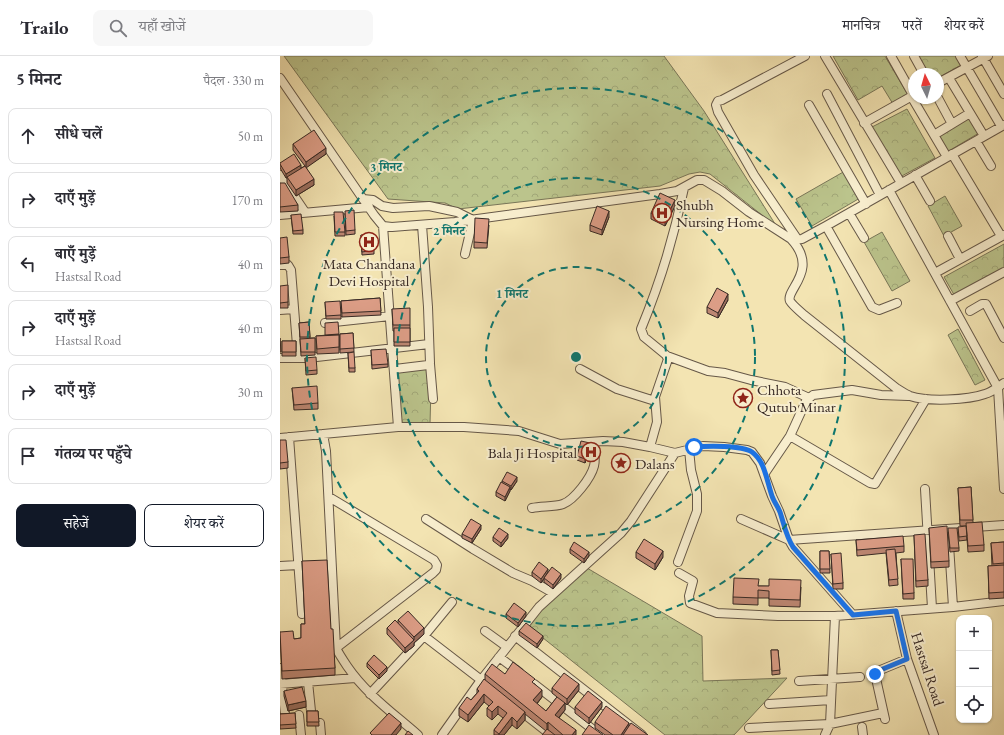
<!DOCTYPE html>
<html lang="hi">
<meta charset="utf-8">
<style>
:root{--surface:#fff;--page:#f7f7f7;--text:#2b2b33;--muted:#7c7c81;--line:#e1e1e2;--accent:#111827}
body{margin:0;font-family:"EB Garamond","Noto Serif Devanagari",serif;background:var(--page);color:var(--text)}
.controls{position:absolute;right:12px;bottom:12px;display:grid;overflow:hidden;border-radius:8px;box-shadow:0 1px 3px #0004}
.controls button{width:36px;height:36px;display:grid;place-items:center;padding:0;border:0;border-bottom:1px solid var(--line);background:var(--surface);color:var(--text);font:20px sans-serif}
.compass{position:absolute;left:628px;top:12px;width:36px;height:36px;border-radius:50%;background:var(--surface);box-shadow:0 1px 3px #0004;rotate:355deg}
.stop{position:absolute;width:12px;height:12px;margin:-9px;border:3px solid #1a73e8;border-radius:50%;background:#fff}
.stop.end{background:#1a73e8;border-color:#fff;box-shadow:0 1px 4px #0008}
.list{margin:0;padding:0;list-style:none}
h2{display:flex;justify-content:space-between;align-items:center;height:52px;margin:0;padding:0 16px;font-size:17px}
h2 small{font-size:13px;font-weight:400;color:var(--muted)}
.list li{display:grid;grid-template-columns:26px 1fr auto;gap:12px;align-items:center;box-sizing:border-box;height:56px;margin:0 8px 8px;padding:0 8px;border:1px solid var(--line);border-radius:8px}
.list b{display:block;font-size:15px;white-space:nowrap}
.list p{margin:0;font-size:13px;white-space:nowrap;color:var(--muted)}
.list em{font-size:13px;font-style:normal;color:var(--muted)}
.actions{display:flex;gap:8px;padding:12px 16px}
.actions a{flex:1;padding:9px 0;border:1px solid var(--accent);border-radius:8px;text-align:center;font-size:14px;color:var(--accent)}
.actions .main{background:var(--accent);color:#fff}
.icon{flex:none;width:22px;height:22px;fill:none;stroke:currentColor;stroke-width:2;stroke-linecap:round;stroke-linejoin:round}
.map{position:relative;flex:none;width:724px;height:679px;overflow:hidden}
header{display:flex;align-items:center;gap:24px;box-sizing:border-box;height:56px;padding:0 20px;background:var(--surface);border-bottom:1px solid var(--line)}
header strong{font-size:19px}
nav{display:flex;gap:22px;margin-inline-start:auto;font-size:14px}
.search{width:280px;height:36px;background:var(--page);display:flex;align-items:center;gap:10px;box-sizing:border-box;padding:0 14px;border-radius:8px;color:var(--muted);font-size:15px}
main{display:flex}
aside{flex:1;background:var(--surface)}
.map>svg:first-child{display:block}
.park{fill:url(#park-crowns);stroke:#797658}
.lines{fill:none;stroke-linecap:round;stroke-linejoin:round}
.minor-casing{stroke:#665848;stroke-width:10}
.minor{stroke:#f7edcd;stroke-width:8}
.wall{fill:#bd8773;stroke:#372924}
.shaded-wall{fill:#9a6e5e;stroke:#372924}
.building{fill:#dc9d86;stroke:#372924}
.route{stroke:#1a73e8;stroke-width:5}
.ring{fill:none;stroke:#0f766e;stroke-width:2;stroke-dasharray:7 5}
.labels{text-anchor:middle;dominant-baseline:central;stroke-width:4;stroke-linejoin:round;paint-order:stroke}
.poi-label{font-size:15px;fill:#372924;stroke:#f7edcd;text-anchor:start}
.street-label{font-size:15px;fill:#372924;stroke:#f7edcd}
.centre{fill:#0f766e;stroke:#f7edcd;stroke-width:2}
.ring-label{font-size:12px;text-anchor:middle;font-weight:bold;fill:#0f766e;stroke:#f7edcd;stroke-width:4;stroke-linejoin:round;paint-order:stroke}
</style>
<header>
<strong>Trailo</strong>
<div class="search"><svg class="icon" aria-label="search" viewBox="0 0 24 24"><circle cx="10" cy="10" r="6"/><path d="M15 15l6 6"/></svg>यहाँ खोजें</div>
<nav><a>मानचित्र</a><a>परतें</a><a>शेयर करें</a></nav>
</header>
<main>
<aside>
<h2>5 मिनट<small>पैदल · 330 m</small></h2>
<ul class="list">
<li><svg class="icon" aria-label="ahead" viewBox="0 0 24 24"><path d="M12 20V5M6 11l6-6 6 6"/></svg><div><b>सीधे चलें</b></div><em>50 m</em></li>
<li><svg class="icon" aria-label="right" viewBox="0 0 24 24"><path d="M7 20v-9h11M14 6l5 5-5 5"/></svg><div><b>दाएँ मुड़ें</b></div><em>170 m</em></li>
<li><svg class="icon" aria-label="left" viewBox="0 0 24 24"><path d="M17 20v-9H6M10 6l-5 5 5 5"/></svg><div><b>बाएँ मुड़ें</b><p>Hastsal Road</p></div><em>40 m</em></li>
<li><svg class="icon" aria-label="right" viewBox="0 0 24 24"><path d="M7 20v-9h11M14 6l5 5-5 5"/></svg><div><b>दाएँ मुड़ें</b><p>Hastsal Road</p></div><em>40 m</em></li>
<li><svg class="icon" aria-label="right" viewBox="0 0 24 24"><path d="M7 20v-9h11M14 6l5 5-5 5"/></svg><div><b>दाएँ मुड़ें</b></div><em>30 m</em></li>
<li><svg class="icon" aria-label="arrive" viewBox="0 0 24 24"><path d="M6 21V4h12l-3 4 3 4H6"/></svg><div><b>गंतव्य पर पहुँचे</b></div></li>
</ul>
<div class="actions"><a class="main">सहेजें</a><a>शेयर करें</a></div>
</aside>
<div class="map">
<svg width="724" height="679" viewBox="0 0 724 679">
<defs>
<pattern id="park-crowns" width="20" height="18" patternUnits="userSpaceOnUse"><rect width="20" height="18" fill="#bbc48c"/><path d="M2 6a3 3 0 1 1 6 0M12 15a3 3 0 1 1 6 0" fill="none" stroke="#a1a879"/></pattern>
</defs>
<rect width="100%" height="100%" fill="#f3e4b2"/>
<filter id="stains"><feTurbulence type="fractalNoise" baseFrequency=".005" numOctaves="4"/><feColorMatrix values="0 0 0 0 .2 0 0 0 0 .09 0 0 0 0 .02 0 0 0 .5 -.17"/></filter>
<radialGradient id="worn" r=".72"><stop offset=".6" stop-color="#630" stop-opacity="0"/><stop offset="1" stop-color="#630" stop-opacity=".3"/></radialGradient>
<path class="park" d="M4,0H384L424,55L497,171L430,118L420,116L409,118L380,130L178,153L165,147L108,143Z
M553,0H605L628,39L613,48L602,30L578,44Z
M637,0H676L681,9L658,22V18H648Z
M627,53L655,102L620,121L592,71Z
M689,62L699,77L667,96L657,80Z
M565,115L580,142L532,170L516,143Z
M665,140L682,170L664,180L648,150Z
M602,176L630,225L612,235L584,186Z
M724,188V218L677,244L664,221Z
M678,273L705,324L695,329L668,279Z
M149,311L151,330L150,368L119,369L117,313Z
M307,512L422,580L423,625L507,622L454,679H385L248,570L263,547Z"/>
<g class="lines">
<defs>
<path id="minor" d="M545,0L621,127
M611,0L633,39
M634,0L644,18
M680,0L721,70
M702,0L724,38
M0,22L94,159L103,170L112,171L175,166L380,138L397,135L417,124H424L442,135L469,156L511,183C540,214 505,234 510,245C513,250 520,255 524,259L616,332C621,335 625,338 630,340C648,346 688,344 705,338C712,336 718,331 724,327
M669,22L704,80
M658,27L708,0
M547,38L600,139
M631,40L667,101
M658,42L672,68
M529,49L586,148
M584,67L634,39
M654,79L690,57
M696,85L711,110
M672,98L721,180
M0,119L25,156
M635,119L650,145
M609,134L718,332L724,433
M83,143L93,144L102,150L113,152L149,150L177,156L193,164
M569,157L584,182
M0,159L89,151
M103,170L118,371
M546,170L592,251L599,254L617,247
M668,180L680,203
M514,184L522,183L546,170L724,69
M518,184L474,119L438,56L436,49L438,45L442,44L525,0
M185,198L193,164
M0,209H8L11,214L18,302
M655,217L724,179
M670,245L724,216
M0,254L14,253
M690,255L702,248H706L724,282
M45,267L110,260
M387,300L428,315L445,317L471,324L505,331L529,342
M0,302H28L149,288
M150,308L153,343
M115,313L148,309L150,307L148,251L142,169
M300,313L337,333L375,345
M43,378L46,395L56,592C59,598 63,604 67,610C86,638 113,657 138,679
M510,380L590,427L595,428L646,343
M9,381L22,558
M0,382L118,371H184L239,375L280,388L323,385L343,386L370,391L395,397L423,390L444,391L467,394L472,396L480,407L492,440L499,455L509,484L513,491L573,559
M370,391L377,366L375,341L388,303L386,299L364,281L361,273C380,227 394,181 404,132
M485,417L510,380L526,345L533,339L572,334L601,339L628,340
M645,433L652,552
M49,441L154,504L157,509L156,514L153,517L56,592
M252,452C261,450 275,451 283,448C294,444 311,422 314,410C316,402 314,394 314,386
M146,463L193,493L233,517L252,525L273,537
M461,463L509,484L724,469
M668,473L673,551
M398,506L417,455V438L411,414L409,393
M0,510L18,509
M399,517L413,525L409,540L410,547L437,557L498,560H555L673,551L724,545
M616,555L627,603L654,679
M205,575L227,591
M144,580L205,627
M235,580L362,679
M219,601L239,616
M0,612L5,658
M519,625L580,621
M28,626L31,655
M0,628L75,622
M254,628L320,679
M90,638L144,580L172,546
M489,648L551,644
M238,653L271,679
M19,659L21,679
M605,663L595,618L598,615L627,603
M40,667L41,679
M582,671L583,679
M469,672L550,668L603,657
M162,679L201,624L259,551L341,477L351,465L395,397
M545,679L550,668L555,560"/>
</defs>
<use href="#minor" class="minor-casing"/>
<use href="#minor" class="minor"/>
</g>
<path class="wall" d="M13,88L46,98L26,111L34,129L16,140L7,127V122H6L0,112V107L21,112L25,110L13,94Z
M0,127L18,149V155L0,156Z
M395,150L385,170L371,163V157Z
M65,158L75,174V178L66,179Z
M11,159L23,174V178H13Z
M54,160L65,176V180H55Z
M329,161L322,179L310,175V169Z
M209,169L207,192H194V186Z
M81,179L94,194V198L82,199Z
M0,182L9,201V207L0,208Z
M0,230L8,246V252H0Z
M100,242L101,259L62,261L61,245Z
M448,244L438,262L427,257V251Z
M45,246L61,259V263H46Z
M112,253L130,269V290H114V275H113Z
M29,266L30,282H35V299L21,300L19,267Z
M73,277L74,296L60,297V278Z
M59,278V297L37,298L36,280Z
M2,285H16V300H2Z
M91,294L108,308V311L92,313Z
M68,297L75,312V316H69Z
M25,302L37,314V318L26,319Z
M12,332L38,347V353L14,354Z
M0,384L8,406V412L0,413Z
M310,391L305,407L297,404V400Z
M222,425H237L231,434L230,433V435L225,445L216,440V436L222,427Z
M691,431L693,466L704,489V495L688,496L686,470H680L678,432Z
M678,471L687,480V484L679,485Z
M649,472L669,505V511L651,512Z
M201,473L192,487L182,482V478Z
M668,476L679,492V495L670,496Z
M634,479L648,524V530L636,531Z
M213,481L228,482L221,491L213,485Z
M576,484L624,490V496L616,497L618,529L609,530L606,497L577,500Z
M724,486V542L709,543L708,510H712L711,487Z
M290,493L309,500L304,507L290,497Z
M540,495H549L550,517H540Z
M356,496L383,501L375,514L356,502Z
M551,498L563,527V533H553Z
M621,503L634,537V543H623Z
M22,505L51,573L55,612V619L2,623L0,576L14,583L21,582V568H25Z
M252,516H268L281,522L273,533L264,526V523L261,527L252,520Z
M479,530L521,531L520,551L489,550V542H478V549L453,548V541Z
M226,558L246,560L238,571L226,562Z
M118,564L144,578L134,587V590L125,597L107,578V572L118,567Z
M239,575L263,583L257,592L239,579Z
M491,594H498L500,618L492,619Z
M87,607L107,615L99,623L87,611Z
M205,618H225L255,628L262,641L257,648L266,655L277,641L272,637V632L299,634L287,649L285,647V654L279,662L296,679H262L266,675L245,658V664L237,673L232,669L224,679H214V674L223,662L218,658L212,664L207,660V652L209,650L204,646L188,666L179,660V652L191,644L197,637V633L205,624Z
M4,635L26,651L8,655L4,640Z
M295,651H322L309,668L295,657Z
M27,655H38L39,670H27Z
M15,657L16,672L0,673V658Z
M315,666L349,670L368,679H325L315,672Z"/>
<path class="shaded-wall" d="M46,92V98L26,112V106Z
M21,109V113L6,122V118Z
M34,123V129L16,140V134Z
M395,144V150L385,170V164Z
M329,155V161L322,179V174Z
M448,238V244L438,262V257Z
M310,387V391L305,407V403Z
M237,421V425L231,434V430Z
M230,431V435L225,445V441Z
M201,469V473L192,487V483Z
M228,478V482L221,491V487Z
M383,495V501L375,514V508Z
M309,496V500L304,507V503Z
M268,513V516L261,527V523Z
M281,518V522L273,533V529Z
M246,556V560L238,571V567Z
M144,572V578L134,587V590L125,597V592L134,584V581Z
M263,580V583L257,592V588Z
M107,611V615L99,623V619Z
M299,628V634L287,649V643Z
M262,634V641L253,652V644Z
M204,638V646L188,666V659Z
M26,645V651L8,655V649Z
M322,646V651L309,668V662Z
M285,647V654L275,666V659Z
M218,650V658L212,664V656Z
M245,656V664L237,673V666Z
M232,661V669L224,679H219V678Z
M268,666V674L267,675V668Z
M121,667V673L116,679H111Z
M349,667V673L345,679H341Z
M296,674V679H292Z"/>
<path class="building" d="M34,74L46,92L26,106L13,88Z
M14,98L21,109L6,118L0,108V107Z
M25,110L34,123L16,134L7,121Z
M0,127H5L18,149L0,151Z
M380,137L395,144L385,164L371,157Z
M317,150L329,155L322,174L310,169Z
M74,154L75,174L66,175L65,155Z
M54,156H63L65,176H55Z
M21,158L23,174L13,175L11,159Z
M195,162L209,163L207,187L194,186Z
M93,178L94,194L82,196L81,179Z
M7,181L9,201L0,202V182Z
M8,229V246L0,247V230Z
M437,232L448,238L438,257L427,251Z
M100,242L101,255L62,257L61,245Z
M60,245L61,259L46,260L45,246Z
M130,252V269H113L112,253Z
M29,266L30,281H20L19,267Z
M58,266L59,278L45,279V267Z
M114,272H130V286H114Z
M73,277L74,292L60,293V278Z
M59,279V291L37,293L36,280Z
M0,282L1,296H0Z
M35,282V296H21L20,283Z
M2,285H16V296H2Z
M106,293L108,308L92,309L91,294Z
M74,296L75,312H69L68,297Z
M36,301L37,314L26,315L25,302Z
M37,330L38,347L14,349L12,332Z
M0,384H6L8,406L0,407Z
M301,385L310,387L305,403L297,400Z
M227,416L237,421L231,430L222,425Z
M221,426L230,431L225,441L216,436Z
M691,431L693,464H680L678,432Z
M191,463L201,469L192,483L182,478Z
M702,466L704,489L688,490L686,467Z
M667,470L669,505L651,506L649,472Z
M686,470L687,480L679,481L678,471Z
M219,472L228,478L221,487L213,481Z
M668,472H677L679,492H670Z
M645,478L648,524L636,525L634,479Z
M623,480L624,490L577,494L576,484Z
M364,483L383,495L375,508L356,496Z
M294,486L309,496L304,503L290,493Z
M724,486V507L713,508L711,487Z
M615,493L618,523L609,524L606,494Z
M540,495H549L550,513H540Z
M561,497L563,527L553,528L551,498Z
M621,503H633L634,537L623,538Z
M47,504L51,573H53L55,612L2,615L0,576L13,575L14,583L21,582V568H25L22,505Z
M259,506L268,513L261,523L252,516Z
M724,509V536L709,537L708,510Z
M272,511L281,518L273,529L264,522Z
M454,522L479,523L478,530H489V523L521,524L520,544L489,543V535L478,534V542L453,541Z
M234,547L246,556L238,567L226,558Z
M128,555L144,572L134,581L118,564Z
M115,564L134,584L125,592L107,572Z
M246,567L263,580L257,588L239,575Z
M491,594H498L500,614L492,615Z
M94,599L107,611L99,619L87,607Z
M233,606L255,623L252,626L262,634L253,644L266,655L277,641L285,647L275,659L296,674L292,679H283L268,666L267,668L205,618L212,608L225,618Z
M284,617L299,628L287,643L272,632Z
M204,623L245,656L237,666L232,661L219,678L214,674L227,657L218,650L212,656L207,652L213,646L204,638L188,659L179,652L187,641L191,644L199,635L197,633Z
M22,631L26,645L8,649L4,635Z
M308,635L322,646L309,662L295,651Z
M326,650L349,667L341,679H333L315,666Z
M27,655H38L39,666H27Z
M15,657L16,668L0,669V658Z
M109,657L121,667L111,679H92L90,677Z
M351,667L368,679H343Z
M309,669L323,679H302Z
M267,673L275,679H262Z
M128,675L133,679H125Z"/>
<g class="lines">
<path class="route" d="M414,391C427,390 462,389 472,396C485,405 487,426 492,440C494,446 498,451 500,456C504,468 506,480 513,491L573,559L616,555L627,603L598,615L595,618"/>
</g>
<g class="ring">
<circle cx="296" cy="301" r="90"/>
<circle cx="296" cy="301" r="179"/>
<circle cx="296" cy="301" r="269"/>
</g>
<defs>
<symbol id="hospital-ring" viewBox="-11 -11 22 22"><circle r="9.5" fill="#f7edcd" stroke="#8f2418" stroke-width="1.5"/><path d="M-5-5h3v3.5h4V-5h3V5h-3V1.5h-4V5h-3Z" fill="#8f2418"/></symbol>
<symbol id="sight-ring" viewBox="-11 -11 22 22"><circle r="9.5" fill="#f7edcd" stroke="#8f2418" stroke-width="1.5"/><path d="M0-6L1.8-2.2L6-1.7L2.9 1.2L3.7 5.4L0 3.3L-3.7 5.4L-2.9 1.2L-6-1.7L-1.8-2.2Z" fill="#8f2418"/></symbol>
</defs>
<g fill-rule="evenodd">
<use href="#hospital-ring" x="371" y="146" width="22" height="22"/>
<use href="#hospital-ring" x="78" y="175" width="22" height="22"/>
<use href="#sight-ring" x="452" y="331" width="22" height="22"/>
<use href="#hospital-ring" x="300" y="385" width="22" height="22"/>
<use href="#sight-ring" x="330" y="396" width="22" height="22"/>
</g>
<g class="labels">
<g class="poi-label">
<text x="396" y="148">Shubh<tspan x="396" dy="17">Nursing Home</tspan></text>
<text x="89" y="207" text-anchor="middle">Mata Chandana<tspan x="89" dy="17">Devi Hospital</tspan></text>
<text x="477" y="333">Chhota<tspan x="477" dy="17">Qutub Minar</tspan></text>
<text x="297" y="396" text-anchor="end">Bala Ji Hospital</text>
<text x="355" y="407">Dalans</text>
</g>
<g class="street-label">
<text transform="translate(648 613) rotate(72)">Hastsal Road</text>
</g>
</g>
<circle cx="296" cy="301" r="6" class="centre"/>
<g class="ring-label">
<text x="106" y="115">3 मिनट</text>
<text x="169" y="179">2 मिनट</text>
<text x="232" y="242">1 मिनट</text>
</g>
<rect width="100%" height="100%" filter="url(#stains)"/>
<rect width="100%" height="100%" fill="url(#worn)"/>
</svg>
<div class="controls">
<button>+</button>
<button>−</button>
<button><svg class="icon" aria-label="locate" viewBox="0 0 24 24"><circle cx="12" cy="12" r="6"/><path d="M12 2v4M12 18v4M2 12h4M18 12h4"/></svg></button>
</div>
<svg class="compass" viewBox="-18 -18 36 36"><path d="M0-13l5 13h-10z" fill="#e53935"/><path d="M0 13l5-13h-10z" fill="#7c7c81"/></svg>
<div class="stop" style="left:414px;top:391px"></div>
<div class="stop end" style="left:595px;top:618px"></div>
</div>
</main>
